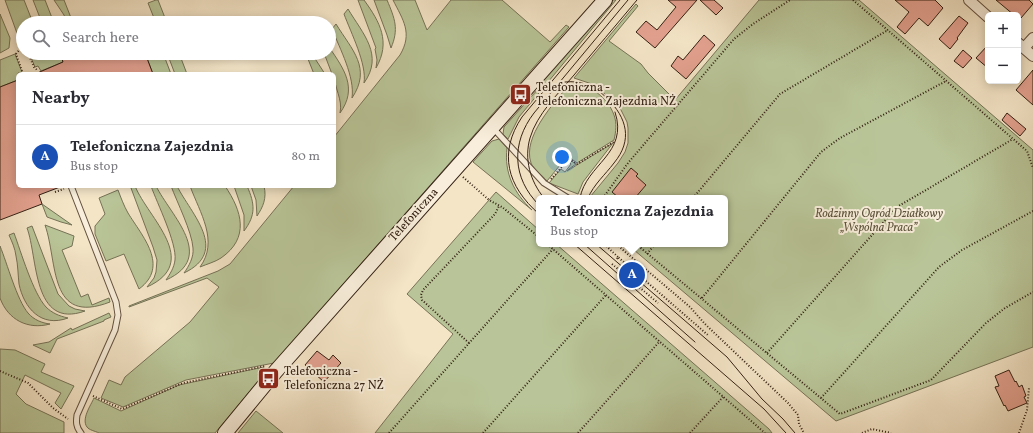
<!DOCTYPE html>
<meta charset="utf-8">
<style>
:root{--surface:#fff;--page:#f2f2f3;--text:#2b2b33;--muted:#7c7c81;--line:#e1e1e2;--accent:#1a73e8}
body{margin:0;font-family:Vollkorn,serif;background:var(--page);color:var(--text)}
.controls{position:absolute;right:12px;top:12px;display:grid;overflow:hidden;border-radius:6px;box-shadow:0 2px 10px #0003}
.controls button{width:36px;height:36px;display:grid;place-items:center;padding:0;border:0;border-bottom:1px solid var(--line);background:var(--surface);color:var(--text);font:20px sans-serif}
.you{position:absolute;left:562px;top:157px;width:14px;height:14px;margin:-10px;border:3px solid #fff;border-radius:50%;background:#1a73e8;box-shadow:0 0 0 6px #1a73e833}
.badge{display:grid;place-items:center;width:26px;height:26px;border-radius:50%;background:var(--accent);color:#fff;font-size:13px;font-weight:700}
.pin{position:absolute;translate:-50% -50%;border:2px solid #fff;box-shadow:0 1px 4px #0006}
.popup{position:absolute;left:536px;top:195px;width:192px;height:52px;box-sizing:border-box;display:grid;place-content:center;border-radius:6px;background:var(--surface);filter:drop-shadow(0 1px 3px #0005);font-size:13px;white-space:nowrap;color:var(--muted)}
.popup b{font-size:15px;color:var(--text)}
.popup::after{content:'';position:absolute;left:50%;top:100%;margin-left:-8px;border:8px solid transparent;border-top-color:var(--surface)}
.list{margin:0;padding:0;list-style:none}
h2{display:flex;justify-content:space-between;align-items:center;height:52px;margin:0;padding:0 16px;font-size:17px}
h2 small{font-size:13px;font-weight:400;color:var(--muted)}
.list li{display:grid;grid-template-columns:26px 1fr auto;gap:12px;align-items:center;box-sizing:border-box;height:64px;padding:0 16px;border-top:1px solid var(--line)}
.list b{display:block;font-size:15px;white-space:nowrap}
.list p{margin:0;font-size:13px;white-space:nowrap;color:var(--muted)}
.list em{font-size:13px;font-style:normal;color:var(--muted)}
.icon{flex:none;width:22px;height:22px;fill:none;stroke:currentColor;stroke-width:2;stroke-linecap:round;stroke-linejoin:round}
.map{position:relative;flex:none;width:1033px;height:433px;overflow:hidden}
.search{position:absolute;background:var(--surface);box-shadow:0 2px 10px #0003;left:16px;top:16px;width:320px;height:44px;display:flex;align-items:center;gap:10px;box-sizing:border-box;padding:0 14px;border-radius:22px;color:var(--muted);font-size:15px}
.panel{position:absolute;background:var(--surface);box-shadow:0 2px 10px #0003;left:16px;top:72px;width:320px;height:116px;border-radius:6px}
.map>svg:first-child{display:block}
.green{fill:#b9c598;stroke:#767256}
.building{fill:#e3a18f;stroke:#342013}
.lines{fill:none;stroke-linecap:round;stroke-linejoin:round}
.lane-casing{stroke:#645140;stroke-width:7}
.street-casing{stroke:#645140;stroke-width:12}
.secondary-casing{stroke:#342013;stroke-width:16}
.path{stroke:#342013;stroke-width:2;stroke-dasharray:1 2;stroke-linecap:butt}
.lane{stroke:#f8eedb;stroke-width:5}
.street{stroke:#f8eedb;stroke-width:10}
.secondary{stroke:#f8eedb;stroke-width:14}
.tram{stroke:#342013;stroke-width:1}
.labels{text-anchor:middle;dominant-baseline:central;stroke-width:4;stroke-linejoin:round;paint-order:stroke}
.poi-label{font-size:12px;fill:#342013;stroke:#f8eedb;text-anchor:start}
.park-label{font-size:12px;font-style:italic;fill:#5c523b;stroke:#f8eedb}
.street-label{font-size:12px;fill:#342013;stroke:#f8eedb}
</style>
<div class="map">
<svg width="1033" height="433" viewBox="0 0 1033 433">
<rect width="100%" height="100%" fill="#f4e5c7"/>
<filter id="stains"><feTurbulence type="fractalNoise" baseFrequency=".005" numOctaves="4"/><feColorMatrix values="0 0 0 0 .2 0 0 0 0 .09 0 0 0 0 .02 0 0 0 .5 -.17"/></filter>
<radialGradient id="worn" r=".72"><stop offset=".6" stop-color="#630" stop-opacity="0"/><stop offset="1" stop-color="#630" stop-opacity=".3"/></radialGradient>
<path class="green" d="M5,0H24L33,23H23V40L18,36Z
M33,0H45L54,23H42Z
M54,0H64L73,23H67L64,15Z
M156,0H158L167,23H156L148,3Z
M358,0H364C380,22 391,42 376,68L377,60L375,49L376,48Z
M374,0H387C395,19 399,29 391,48L387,35Z
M393,0H415L427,30L451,0H502L550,42L566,25L569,27L274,363L186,380L123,407L101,398L109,380L121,385L125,377L190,322L219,287L207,278L129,307V306L218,271L230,264L294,186H334V137L400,55C413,33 403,20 393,0Z
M613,0H616L519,117L508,139L503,134L504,127L539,88L537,85Z
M759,0H859L1033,150V347L836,421L627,244H725V198H596L590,197L618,163L625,152L628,143V128L627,122L621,110L606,95L595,85L574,78L636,4L638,6L609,41L641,64L648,73L675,100Z
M348,9C363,34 384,55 364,83C367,64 351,33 344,14Z
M0,14L10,38L9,48L0,53Z
M336,24C352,50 372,68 352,98C355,77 340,49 332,29Z
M329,47C344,69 358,88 340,113C343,99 334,88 334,74H332L324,53H329Z
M29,53H60L63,62L41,71L38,66L35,67Z
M145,53H163L171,74H153Z
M167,53H179L187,74H175Z
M15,54L22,72L18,73V80L0,87V60Z
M312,54L325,74H314L308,59Z
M572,84C590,84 608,98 614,115C617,123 616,132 614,140L577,163L569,157L567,160L565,159L547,181C543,176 533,169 531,163C522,137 554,103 569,85Z
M499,139L507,148C504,173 514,193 532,210L473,162L492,141Z
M613,143L583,182L578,194L549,183L561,169L565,172L571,164L568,161L570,160L576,164L569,169L567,171Z
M135,186C148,218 202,262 147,287L154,278L156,272L157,260L153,247L131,188Z
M151,186H156C171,216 217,257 166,280C170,274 174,268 175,260C177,243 157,203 151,186Z
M171,186H177C191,214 230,251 184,273C189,266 194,257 193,248C192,232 177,202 171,186Z
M190,186H225C242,211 250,238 221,258C215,262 207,264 200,267C219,241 200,213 190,186Z
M234,186H247C255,204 256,215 244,231V215Z
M251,186H264C267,198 263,207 257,216L256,200Z
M118,190C121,198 124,206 128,213C142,236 170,266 139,289L124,254L106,261L95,234V226L105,214L99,198Z
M496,192L539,230V244H556L769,429L772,433H375L453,334L407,294Z
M42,204L72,225L61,222L47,217Z
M45,225L74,236L72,246L62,250L81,297L88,294L92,305L109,298L110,302C48,326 58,262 45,225Z
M32,226L58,294L69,306L75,309L85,311C32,330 38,257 27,228Z
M14,233C21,252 33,293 46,307C52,313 59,316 68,318C41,328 24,308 19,284C18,275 18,265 16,256C15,248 12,242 9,235Z
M0,246C7,263 17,300 28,313C34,320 42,323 50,324C28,330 8,320 0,298Z
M109,313L111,317L104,320V321L57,339L50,353L33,345L49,342L71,328L72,330Z
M0,349L15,350L45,364L41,372L74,386L61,409L55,403L61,393L25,375L16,394L26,404L64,422V433H0Z
M264,367L258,375L261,378L215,433H99C95,431 89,430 87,427C81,419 91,405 94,398L121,411L179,385Z
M256,411L283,433H238Z"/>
<path class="building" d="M668,0H697L655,48L636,32L646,21L657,30L676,7Z
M700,0H714L723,8L716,15Z
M895,0H935L943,8L928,26L919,18L905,34L897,27L909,12Z
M996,0H1029L1033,4L1021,18L1015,13L1014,15Z
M959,16L968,23L957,38L958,39L950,49L939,39Z
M704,35L715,45L686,79L671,66L678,56L683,60Z
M988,45V68L976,58Z
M963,50L972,58L963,68L954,61Z
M60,53H145L153,74H35L63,62Z
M1033,70V105L1016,90Z
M18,80V186L60,187L39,195L42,204L0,220V87Z
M1007,113L1026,129L1020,136L1002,120Z
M631,168L638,174L636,176L646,185L635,198H619L612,192Z
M317,351L329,360L333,355L341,363L324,382L305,365Z
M1009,370L1015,382L1016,381L1019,387L1022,385L1026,396L1024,397L1027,403L1008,411L1005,405L1004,406L995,387L999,386L995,376Z"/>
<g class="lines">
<defs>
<path id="lane" d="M493,128L544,183L568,198
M71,186L116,302L118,315L115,330L77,415C76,422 76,427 81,433"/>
<path id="street" d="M969,0L988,17
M1018,43L1033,56
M1024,48L1033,38"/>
<path id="secondary" d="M225,433L276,371L605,0"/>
</defs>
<use href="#lane" class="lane-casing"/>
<use href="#street" class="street-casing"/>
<use href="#secondary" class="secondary-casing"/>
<path class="path" d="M853,0L1027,151L1033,168
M28,53L34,67L37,70
M22,74V71L16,54L20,49H23
M463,177L489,200L502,207L539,237
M551,179L569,159L577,164L614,142
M55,192L64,189
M603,198L628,163L734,39L753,24L790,0
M693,198L780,94L888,30
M547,244L765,433
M604,244L618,257
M616,244L690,307L705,324L788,403L798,415L799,424L804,433
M636,244L840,414L931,380L986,323L1005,308L1033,292
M647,254L655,244
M617,259L618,257L709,336
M612,264L658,303
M702,298L821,152L840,138L946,81
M469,343L422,300L421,295L423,290L495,214L499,206
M767,353L897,207L1013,139
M0,371L28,383L53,408L68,419
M93,396L122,409L183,383L265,366
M821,398L939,267L962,250L1033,211
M389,433L553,249
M483,433L606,295
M578,433L660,341
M690,433L723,397
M862,433L872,429L891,433
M1019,433L1027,410L1029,388"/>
<use href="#lane" class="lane"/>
<use href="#street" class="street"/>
<use href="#secondary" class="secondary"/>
<path class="tram" d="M565,82C582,80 595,87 607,98C627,118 633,140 614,163C605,175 594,184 588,198
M544,198C530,181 524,159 530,138C537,114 558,94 574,75C595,50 616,25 637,0
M580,198C586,164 629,154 615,112
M539,205C512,178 511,143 534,113L628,0
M539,214C507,186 498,153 522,117L620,0
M574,244L764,409L786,433
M584,244L695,342
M596,244L727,357L762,399L783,419L795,433"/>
</g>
<defs>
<symbol id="bus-square" viewBox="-11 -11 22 22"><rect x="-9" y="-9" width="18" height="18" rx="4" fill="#8f2418" stroke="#f8eedb"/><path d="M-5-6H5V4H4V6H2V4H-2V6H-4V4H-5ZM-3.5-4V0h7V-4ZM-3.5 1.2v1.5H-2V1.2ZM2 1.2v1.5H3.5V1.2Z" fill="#fff"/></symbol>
</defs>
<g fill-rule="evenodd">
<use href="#bus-square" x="508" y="82" width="25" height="25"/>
<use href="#bus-square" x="256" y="366" width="25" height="25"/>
</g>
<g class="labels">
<g class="poi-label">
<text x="536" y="88">Telefoniczna -<tspan x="536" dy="14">Telefoniczna Zajezdnia NŻ</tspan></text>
<text x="284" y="372">Telefoniczna -<tspan x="284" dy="14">Telefoniczna 27 NŻ</tspan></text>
</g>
<g class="park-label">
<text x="879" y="214">Rodzinny Ogród Działkowy<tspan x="879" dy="14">„Wspólna Praca”</tspan></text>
</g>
<g class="street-label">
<text transform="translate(414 215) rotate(-48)">Telefoniczna</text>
</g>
</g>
<rect width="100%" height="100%" filter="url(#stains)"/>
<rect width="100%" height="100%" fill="url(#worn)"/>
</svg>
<div class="controls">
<button>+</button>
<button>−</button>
</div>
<div class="you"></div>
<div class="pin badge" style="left:632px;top:275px;background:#1a4fb4">A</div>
<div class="popup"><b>Telefoniczna Zajezdnia</b>Bus stop</div>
<div class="search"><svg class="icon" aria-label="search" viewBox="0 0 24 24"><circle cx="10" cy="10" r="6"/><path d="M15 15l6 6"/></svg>Search here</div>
<section class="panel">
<h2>Nearby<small></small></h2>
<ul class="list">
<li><span class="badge" style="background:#1a4fb4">A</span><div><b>Telefoniczna Zajezdnia</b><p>Bus stop</p></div><em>80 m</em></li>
</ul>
</section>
</div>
